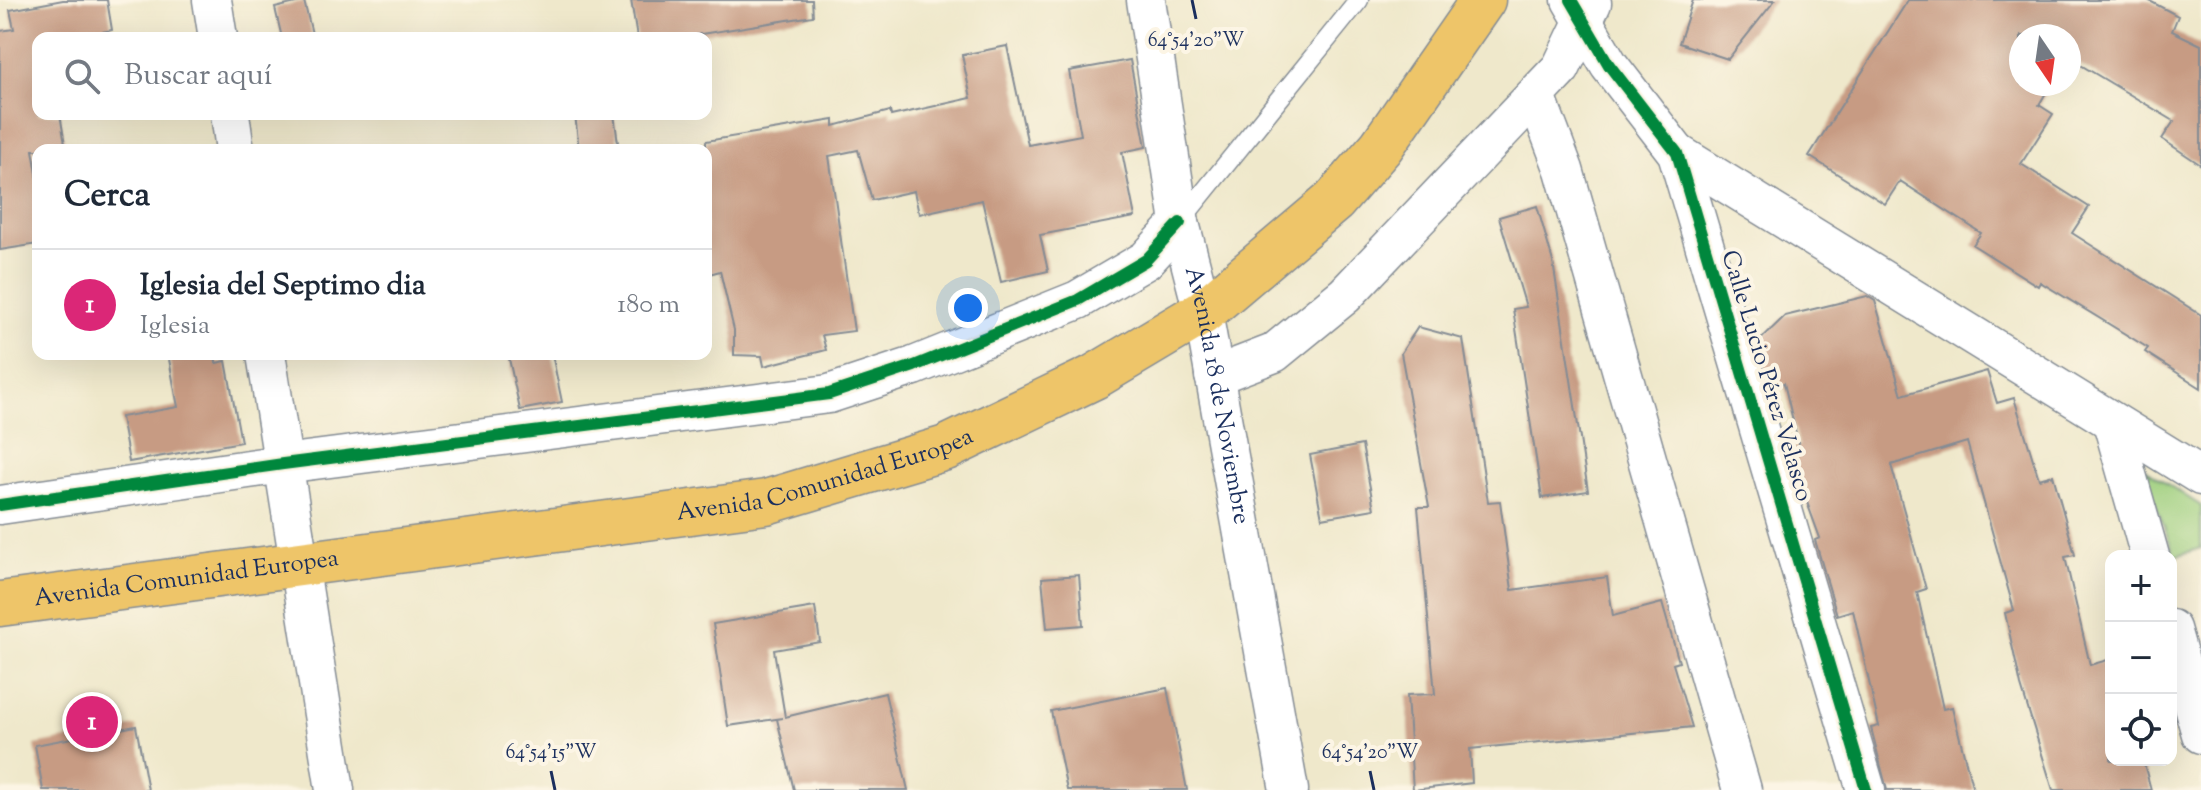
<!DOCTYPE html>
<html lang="es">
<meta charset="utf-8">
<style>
:root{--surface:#fff;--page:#f6f6f7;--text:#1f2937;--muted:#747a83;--line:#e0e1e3;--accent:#db2777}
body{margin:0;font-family:"Sorts Mill Goudy",serif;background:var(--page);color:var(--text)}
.controls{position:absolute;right:24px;bottom:24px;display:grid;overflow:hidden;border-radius:16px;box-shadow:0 8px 32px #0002}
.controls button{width:72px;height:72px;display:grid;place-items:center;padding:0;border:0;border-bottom:2px solid var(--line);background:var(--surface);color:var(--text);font:40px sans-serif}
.compass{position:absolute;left:2009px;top:24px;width:72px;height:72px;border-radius:50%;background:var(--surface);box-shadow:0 8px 32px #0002;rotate:167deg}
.you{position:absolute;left:968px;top:308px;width:28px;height:28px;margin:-20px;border:6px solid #fff;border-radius:50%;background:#1a73e8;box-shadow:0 0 0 12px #1a73e833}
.badge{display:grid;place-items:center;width:52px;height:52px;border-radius:50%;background:var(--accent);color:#fff;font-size:26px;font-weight:700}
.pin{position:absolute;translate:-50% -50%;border:4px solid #fff;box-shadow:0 2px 8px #0006}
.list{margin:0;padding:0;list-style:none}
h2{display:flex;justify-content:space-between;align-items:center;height:104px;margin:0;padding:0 32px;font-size:34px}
h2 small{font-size:26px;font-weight:400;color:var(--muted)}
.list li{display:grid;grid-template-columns:52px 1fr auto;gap:24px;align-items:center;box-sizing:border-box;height:112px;padding:0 32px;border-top:2px solid var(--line)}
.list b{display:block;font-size:30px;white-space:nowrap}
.list p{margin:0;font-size:26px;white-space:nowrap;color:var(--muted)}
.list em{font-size:26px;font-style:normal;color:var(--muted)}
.icon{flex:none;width:44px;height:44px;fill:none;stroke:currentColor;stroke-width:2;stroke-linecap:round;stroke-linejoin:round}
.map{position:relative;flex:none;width:2201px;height:790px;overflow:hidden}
.search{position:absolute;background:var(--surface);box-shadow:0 8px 32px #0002;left:32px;top:32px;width:680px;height:88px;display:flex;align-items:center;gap:20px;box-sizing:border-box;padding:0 28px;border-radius:16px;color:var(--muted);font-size:30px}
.panel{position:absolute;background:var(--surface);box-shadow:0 8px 32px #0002;left:32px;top:144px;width:680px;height:216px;border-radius:16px}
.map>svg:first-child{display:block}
.green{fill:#9ecf7e;stroke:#5c7f6e;stroke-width:2}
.building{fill:#c79b83}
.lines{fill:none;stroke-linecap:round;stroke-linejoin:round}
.lane-casing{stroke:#858c94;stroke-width:21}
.street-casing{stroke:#858c94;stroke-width:41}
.primary-casing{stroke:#858c94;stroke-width:47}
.lane{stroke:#fff;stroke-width:18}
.street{stroke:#fff;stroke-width:38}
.primary{stroke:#eec569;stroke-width:44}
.cycleway-casing{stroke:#fcf5e5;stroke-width:17}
.cycleway{stroke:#00873e;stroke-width:12}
.ticks{fill:none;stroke:#1b2f5e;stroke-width:3}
.labels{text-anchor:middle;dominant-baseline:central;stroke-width:8;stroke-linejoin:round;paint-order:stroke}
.street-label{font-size:24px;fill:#1b2f5e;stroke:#fcf5e5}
.ticks-label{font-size:20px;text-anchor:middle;fill:#1b2f5e;stroke:#fcf5e5;stroke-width:8;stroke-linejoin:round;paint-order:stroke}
</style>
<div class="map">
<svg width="2201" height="790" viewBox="0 0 2201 790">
<rect width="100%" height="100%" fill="#fcf5e5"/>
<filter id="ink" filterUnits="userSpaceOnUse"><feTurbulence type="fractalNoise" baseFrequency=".0125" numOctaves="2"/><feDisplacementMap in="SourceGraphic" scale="16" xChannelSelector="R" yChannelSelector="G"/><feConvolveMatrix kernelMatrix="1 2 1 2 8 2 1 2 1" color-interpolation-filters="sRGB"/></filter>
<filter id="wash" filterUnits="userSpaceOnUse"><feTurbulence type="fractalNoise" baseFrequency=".006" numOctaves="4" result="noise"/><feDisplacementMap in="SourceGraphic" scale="32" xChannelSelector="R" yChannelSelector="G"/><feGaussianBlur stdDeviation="1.8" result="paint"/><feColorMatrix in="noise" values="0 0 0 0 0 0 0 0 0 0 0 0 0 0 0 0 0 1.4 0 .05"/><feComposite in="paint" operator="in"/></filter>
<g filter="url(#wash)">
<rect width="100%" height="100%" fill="#efe8cb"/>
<path class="green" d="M2141,467L2201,506V548L2175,556Z"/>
<g id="blocks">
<path class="building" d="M63,0H107L112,30L72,38H38V114H60L66,150H33L38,179V244L0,250V31L14,29L10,10Z
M631,0H812L813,16L676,38H637Z
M1693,0H1775L1728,59L1679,43Z
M1908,0H2148L2178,16L2172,31L2201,45V165L2162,139L2174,121L2069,58V36H2021V84H2051L2039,105L2053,114L2021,164L2089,207L2072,233L2201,315V388L2145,352L2148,348L2040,282L2038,286L1973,245L1981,233L1900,181L1885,204L1809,156Z
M304,1L313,38H282L275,8Z
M1007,46L1028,145L1081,135L1069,71L1130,60L1146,147L1122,152L1135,217L1040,235L1048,271L1001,282L982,200L919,214L914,191L872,200L858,150L829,156L854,331L822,335L826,350L764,366L762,356L734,355V330L720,271L706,275V141L834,120V126L890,111L891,116L971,98L962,55Z
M575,114H614L619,150H579Z
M1537,206L1553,262L1588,491L1542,498L1513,309L1526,307L1499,217Z
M1867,296L1875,301L1902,395L1987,371L1997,403L2014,398L2039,479L2053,475L2075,555L2065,557L2090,665L2111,659V760H2143L2151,790H2053L2021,686L2005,613L2014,610L1967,442L1891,465L1926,589L1917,592L1943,709L1952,707L1973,790H1887L1871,728L1879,726L1853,610L1837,615L1815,540L1820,538L1788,450L1799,446L1784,383L1769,386L1757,343L1785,316Z
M1418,327L1463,339L1488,502L1500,501L1512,590L1607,577L1613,616L1662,603L1679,662L1673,664L1692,727L1470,749L1472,783L1413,790L1407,695L1435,694L1418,507H1429L1401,353Z
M168,354H215L216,363L226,361L241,442L129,462L121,417L178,407Z
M508,354H552L562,402L520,410Z
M1362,445L1374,509L1322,518L1310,455Z
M1079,575L1083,625L1047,628L1042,578Z
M815,607L820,642L774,650L785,717L885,693L908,790H794L777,719L783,718L728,726L713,624Z
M1167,688L1187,790H1067L1051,711Z
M136,726L148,790H43L35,745Z"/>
</g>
</g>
<g filter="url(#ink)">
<use href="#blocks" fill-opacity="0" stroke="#858c94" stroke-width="2"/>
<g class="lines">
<defs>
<path id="lane" d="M1182,219L1359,0"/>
<g id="street">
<path d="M212,0L218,38"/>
<path id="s1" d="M1146,0L1180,223L1203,312L1289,790"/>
<path d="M1571,0L1609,65L1677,153L1866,790"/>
<path d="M1536,96L1564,170L1742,790"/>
<path d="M230,114L235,150"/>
<path d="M1677,153L2201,476"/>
<path d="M266,354L335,790"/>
<path d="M1214,376L1274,353L1345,295L1561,68L1592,3"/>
<path d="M2112,422L2150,556"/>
<path d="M0,505L283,464L829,394L914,366L1078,300L1146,260L1180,223"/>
<path d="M2171,629L2201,734"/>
</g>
<g id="primary">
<path id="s2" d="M0,604L766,502L946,448L1094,377L1203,312L1334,201L1381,147L1483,0"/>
</g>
</defs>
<use href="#lane" class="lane-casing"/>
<use href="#street" class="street-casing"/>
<use href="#primary" class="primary-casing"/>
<use href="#lane" class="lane"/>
<use href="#street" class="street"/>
<use href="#primary" class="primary"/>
<defs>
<path id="cycleway" d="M1571,0L1609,65L1677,153L1866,790
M0,505L283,464L829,394L914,366L1078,300L1146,260L1180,223"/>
</defs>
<use href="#cycleway" class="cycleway-casing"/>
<use href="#cycleway" class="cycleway"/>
</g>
</g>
<path class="ticks" d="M1192,0L1196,19M551,771L555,790M1370,771L1374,790"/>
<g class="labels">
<g class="street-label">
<text transform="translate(1766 376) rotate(73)">Calle Lucio Pérez Velasco</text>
<text stroke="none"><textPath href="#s1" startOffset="402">Avenida 18 de Noviembre</textPath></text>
<text stroke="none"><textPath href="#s2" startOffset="836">Avenida Comunidad Europea</textPath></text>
<text stroke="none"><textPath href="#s2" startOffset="188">Avenida Comunidad Europea</textPath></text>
</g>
</g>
<g class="ticks-label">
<text x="1196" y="46">64°54'20"W</text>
<text x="551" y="758">64°54'15"W</text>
<text x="1370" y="758">64°54'20"W</text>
</g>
</svg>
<div class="controls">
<button>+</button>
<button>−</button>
<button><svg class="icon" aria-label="locate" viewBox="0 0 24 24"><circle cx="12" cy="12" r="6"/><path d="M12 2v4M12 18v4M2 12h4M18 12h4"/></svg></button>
</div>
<svg class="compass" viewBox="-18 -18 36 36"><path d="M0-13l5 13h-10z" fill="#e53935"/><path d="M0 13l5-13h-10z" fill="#747a83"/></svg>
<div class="you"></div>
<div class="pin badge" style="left:92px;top:722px">1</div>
<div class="search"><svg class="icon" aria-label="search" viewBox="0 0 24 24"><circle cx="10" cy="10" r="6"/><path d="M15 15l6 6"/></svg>Buscar aquí</div>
<section class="panel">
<h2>Cerca<small></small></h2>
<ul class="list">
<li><span class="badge">1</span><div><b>Iglesia del Septimo dia</b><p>Iglesia</p></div><em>180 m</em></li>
</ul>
</section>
</div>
